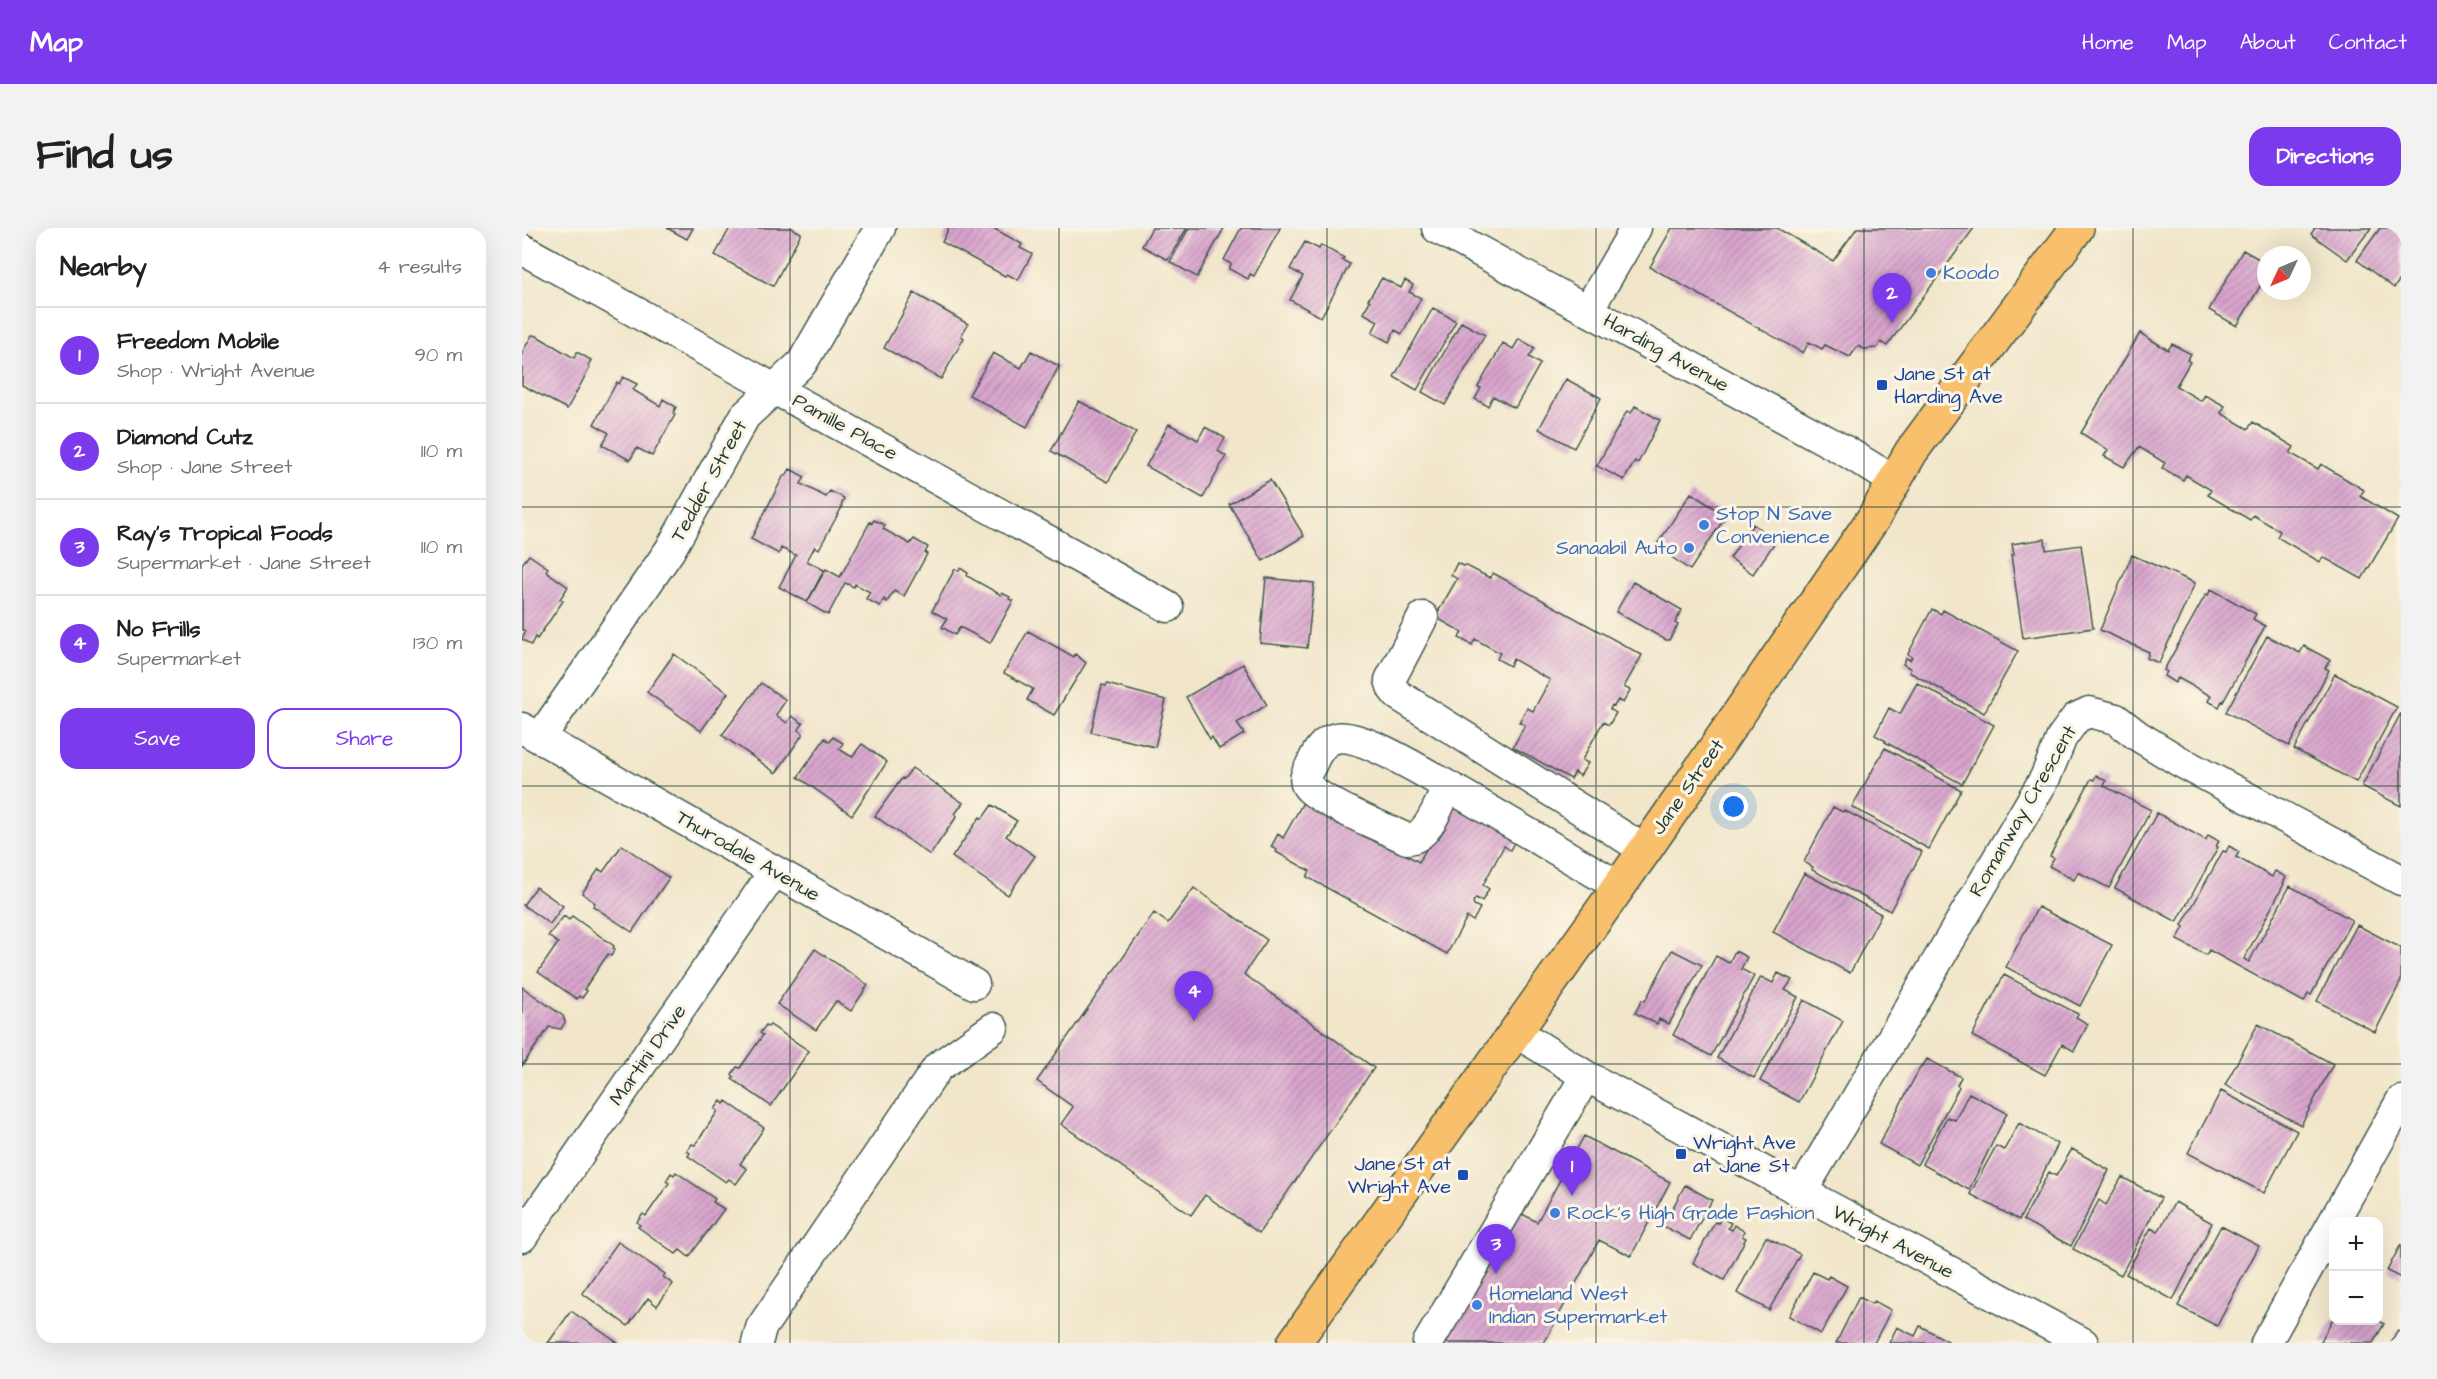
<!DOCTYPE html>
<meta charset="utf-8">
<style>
:root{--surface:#fff;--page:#f2f2f2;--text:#202124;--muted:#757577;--line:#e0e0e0;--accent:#7c3aed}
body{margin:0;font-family:"Architects Daughter",sans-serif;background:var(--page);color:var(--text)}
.controls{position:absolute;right:18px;bottom:18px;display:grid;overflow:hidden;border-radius:12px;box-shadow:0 6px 24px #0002}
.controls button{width:54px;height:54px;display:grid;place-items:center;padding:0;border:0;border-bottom:2px solid var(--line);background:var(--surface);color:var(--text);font:30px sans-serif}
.compass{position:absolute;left:1735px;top:18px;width:54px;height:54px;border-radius:50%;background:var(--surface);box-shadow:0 6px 24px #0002;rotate:226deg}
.you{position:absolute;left:1212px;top:579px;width:21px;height:21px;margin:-15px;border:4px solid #fff;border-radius:50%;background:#1a73e8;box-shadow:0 0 0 9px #1a73e833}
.badge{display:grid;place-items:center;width:39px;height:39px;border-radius:50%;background:var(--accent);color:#fff;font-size:20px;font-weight:700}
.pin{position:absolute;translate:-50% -50px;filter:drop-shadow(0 2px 3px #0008)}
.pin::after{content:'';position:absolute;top:32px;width:21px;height:18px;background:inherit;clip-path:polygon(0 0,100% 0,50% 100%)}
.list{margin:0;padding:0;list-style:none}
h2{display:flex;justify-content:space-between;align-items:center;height:78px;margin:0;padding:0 24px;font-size:26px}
h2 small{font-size:20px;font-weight:400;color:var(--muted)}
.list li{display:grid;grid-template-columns:39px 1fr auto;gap:18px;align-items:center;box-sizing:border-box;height:96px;padding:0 24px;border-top:2px solid var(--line)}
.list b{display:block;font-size:22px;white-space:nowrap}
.list p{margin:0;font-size:20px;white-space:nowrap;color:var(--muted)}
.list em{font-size:20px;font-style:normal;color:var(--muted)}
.actions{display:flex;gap:12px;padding:18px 24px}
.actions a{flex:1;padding:14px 0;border:2px solid var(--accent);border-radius:18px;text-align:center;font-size:21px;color:var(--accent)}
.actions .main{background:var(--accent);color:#fff}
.map{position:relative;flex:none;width:1879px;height:1115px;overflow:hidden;border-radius:18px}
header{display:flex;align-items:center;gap:36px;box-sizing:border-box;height:84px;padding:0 30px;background:var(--accent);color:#fff}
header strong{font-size:28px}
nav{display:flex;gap:33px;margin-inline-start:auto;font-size:21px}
.intro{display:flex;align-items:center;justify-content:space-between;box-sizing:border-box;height:144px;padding:0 36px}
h1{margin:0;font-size:42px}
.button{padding:15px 27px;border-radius:18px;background:var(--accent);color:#fff;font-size:21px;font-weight:700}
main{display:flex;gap:36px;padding:0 36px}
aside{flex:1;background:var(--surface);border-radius:18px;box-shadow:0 6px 24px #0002}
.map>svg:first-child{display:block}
.building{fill:url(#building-hatch)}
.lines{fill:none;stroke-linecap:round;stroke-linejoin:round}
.minor-casing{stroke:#3e564a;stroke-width:33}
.major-casing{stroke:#3e564a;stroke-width:36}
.minor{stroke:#fff;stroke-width:30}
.major{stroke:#f8bf6c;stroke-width:33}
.grid{fill:none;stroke:#1f3d34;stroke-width:1.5;stroke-opacity:0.55}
.shop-dot{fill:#3f7fe0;stroke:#fcf5e5;stroke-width:2}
.transit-dot{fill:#1a4fb4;stroke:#fcf5e5;stroke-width:2}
.labels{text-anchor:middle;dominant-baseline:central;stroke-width:6;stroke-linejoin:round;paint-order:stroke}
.shop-label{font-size:20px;fill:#366cbe;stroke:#fcf5e5;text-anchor:start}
.street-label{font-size:20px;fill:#1f3d34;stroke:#fcf5e5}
.transit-label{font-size:20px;fill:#164399;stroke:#fcf5e5;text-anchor:start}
</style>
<header>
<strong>Map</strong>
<nav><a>Home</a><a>Map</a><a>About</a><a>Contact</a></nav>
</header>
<div class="intro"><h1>Find us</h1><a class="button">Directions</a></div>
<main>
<aside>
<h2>Nearby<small>4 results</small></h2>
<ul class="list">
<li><span class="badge">1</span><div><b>Freedom Mobile</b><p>Shop · Wright Avenue</p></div><em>90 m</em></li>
<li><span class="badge">2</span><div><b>Diamond Cutz</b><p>Shop · Jane Street</p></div><em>110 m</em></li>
<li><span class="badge">3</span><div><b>Ray's Tropical Foods</b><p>Supermarket · Jane Street</p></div><em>110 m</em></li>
<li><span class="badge">4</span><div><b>No Frills</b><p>Supermarket</p></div><em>130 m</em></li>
</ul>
<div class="actions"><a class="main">Save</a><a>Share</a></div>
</aside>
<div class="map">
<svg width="1879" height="1115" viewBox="0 0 1879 1115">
<defs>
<pattern id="building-hatch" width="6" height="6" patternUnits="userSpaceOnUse" patternTransform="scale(1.5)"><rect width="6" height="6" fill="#d9a4ce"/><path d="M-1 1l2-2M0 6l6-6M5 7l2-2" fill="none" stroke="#af87a8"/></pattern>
</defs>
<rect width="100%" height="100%" fill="#fcf5e5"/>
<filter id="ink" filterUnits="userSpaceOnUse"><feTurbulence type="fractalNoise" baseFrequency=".0167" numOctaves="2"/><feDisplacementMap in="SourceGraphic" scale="12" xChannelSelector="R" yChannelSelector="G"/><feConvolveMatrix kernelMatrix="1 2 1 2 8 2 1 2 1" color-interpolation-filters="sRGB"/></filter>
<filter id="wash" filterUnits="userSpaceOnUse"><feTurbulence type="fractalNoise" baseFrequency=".008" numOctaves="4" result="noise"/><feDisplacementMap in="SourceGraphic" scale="24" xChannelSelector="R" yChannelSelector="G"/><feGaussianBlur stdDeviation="1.35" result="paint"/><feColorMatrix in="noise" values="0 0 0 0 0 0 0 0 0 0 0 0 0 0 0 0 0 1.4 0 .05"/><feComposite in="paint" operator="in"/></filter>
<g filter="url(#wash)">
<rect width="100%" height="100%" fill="#f1e6ca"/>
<g id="blocks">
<path class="building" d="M145,0H171L165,11Z
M208,0H270L279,5L251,58L193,27Z
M427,0H471L500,16L498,20L510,26L496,52L485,46L483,48L420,14Z
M630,0H665L646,32L620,18Z
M667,0H702L675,49L648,34Z
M719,0H758L732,48L728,46L726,51L707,41L709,36L702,32Z
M1150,0H1255L1311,33L1335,0H1452L1365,118L1359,114L1355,120L1342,121L1336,118L1328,129L1303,117L1300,121L1287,114L1281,125L1128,39Z
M1793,0H1849L1825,32L1789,6Z
M1858,0H1879V50L1872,60L1835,32Z
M783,14L797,21L799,17L822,30L820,32L828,36L799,89L768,72L781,48L768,41Z
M1721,22L1744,35V48L1715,98L1687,82Z
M860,50L879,60L883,52L891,57L887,64L899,70L880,106L873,102L867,114L850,105L856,93L841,85L848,73L846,72Z
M392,65L446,96L439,108L442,110L419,151L362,120Z
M911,80L934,93L895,162L872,149Z
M939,94L963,107L923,177L900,164Z
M1618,105L1646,122L1650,116L1669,126L1665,132L1668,134L1654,158L1679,173L1683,167L1703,178L1699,185L1726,201L1731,194L1772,219L1768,225L1796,241L1799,236L1842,262L1838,268L1876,291L1840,351L1801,329L1798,334L1755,309L1758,303L1731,287L1728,292L1686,267L1689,262L1664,247L1661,252L1640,240L1643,235L1617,219L1602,239L1582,228L1586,222L1559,205Z
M10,107L15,108L52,130L55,124L69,132L66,138L68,139L45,181L0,157V125Z
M997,111L1013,120L1007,129L1018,136L993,180L971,168L966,178L953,171L959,160L956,159L981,115L991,121Z
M509,123L537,138L505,199L447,167L471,125L499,140Z
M101,149L115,156L111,162L138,178L141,171L154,179L151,185L153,187L130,228L115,220L108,232L80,217L87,205L72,196L95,154L97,156Z
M1044,151L1079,170L1052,220L1017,201Z
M557,173L614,204L586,254L529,223Z
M1113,178L1138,192L1116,235L1113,233L1102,252L1075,238L1105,183L1109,185Z
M647,196L676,212L683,199L703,210L696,223L704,228L681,270L624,238Z
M268,241L283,249L279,256L304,269L308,263L322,270L319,278L320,279L297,321L293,318L285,333L302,342L285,374L257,359L274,327L259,320L257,326L229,311L262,247L264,248Z
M748,252L782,308L741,333L707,276Z
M1169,265L1204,288L1168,342L1134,318Z
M352,292L363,297L361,301L388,316L392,311L406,319L403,325L405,326L382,368L372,363L365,374L362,371L358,378L344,371L348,364L333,356L332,359L323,355L306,387L285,375L304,341L318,349L348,294L350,295Z
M1231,296L1254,313L1231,346L1208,330Z
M1523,311L1524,322L1559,317L1571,400L1501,410L1489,327H1492L1490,316Z
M7,327L26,340L24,343L46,359L38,371L41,373L15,411L13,409L9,417L0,411L3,403L0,401V336Z
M1610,327L1673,355L1637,435L1625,430L1627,424L1578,402Z
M935,335L941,338L943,337L968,350L971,345L1120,427L1102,459L1108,462L1101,475L1096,472L1092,478L1090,477L1088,481L1094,485L1087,497L1081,494L1060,532L1066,535L1058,548L1053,544L1049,551L991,519L1003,497L997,494L1005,480L1011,483L1028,452L991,431L988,438L975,431L978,425L953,411L950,417L937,410L940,404L913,389L935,351L929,347Z
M438,340L446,345L445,348L479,367L480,365L488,369L487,371L491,373L468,415L438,399L433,407L420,399L425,391L410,383L433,341L437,343Z
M744,350L792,355L785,420L738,415Z
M1111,354L1160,382L1153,395L1156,397L1147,412H1144L1094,384Z
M1689,361L1734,386L1731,391L1743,398L1701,474L1700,473L1697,479L1686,473L1689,468L1656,450L1653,455L1642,448L1645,444L1642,442L1684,366L1686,367Z
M1410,381L1419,386L1421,382L1496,423L1462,485L1387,444L1389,441L1381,436L1384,430L1388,432L1390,429L1386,426Z
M506,403L552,429L553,426L564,435L532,487L505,472L511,461L482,445Z
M1745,408L1778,425L1782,418L1808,432L1803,440L1807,442L1767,518L1704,484Z
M152,426L206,465L179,503L125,464Z
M721,436L745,477L715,495L722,506L697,521L690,509L688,511L664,469Z
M1813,446L1875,479L1834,554L1772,521Z
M239,455L264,472L254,487L265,495L270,488L281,496L276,502L281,506L254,545L200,507Z
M1395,455L1472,497L1440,556L1363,514L1364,513L1353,507L1367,480L1378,486Z
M585,456L644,472L633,519L569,504L580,457L584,458Z
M1879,485V578L1840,558Z
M311,509L321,515L317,521L330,529L340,516L365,534L330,587L276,549L303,510L308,514Z
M1363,520L1439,562L1407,621L1330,579Z
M390,540L441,575L433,586L435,588L408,627L353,588L380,550L382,551Z
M1574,547L1584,553L1582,558L1629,582L1587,660L1556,644L1552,652L1527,638L1532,630L1528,628L1569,551L1572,552Z
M934,568L995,609L988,622L982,618L961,657L967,661L960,673L954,670L951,674L952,677L958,680L951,693L945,689L925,726L785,649L788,643L754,624L755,622L749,619L756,606L761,610L783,571L897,634Z
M470,577L495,593L484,608L513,628L486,667L430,629L458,589L460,591Z
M1311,579L1321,584L1322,582L1400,624L1368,683L1290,642L1291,639L1282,634Z
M1635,585L1684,612L1686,607L1697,613L1694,618L1696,619L1655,694L1593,660Z
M100,617L147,650L110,704L71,678L73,675L60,665L77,641L81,644Z
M1707,618L1717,624L1714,629L1750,649L1753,643L1764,649L1761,655L1762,656L1722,731L1727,734L1768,658L1830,692L1789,767L1786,766L1782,774L1687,722L1684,727L1655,712L1662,699L1660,697L1701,623L1704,624Z
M1282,645L1359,686L1328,745L1251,704Z
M14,659L41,678L28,696L1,677Z
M672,660L745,712L722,746L852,840L737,1005L683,967L669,987L539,896L551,879L515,853L632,685L646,695Z
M1516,679L1590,717L1558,778L1484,739Z
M42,688L47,692L50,688L92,718L91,720L93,721L89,728L86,726L62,761L65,763L60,770L57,768L55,771L16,744L36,715L26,708Z
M1835,697L1879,720V753L1853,804L1795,773Z
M293,721L346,757L329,783L314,773L294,802L255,776Z
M1150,722L1180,737L1147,796L1137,791L1135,796L1113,785L1120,772L1123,773Z
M1213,723L1225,729L1219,741L1232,748L1189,828L1151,807L1194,728L1207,735Z
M1256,745L1270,752L1263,762L1276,769L1232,850L1195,830L1239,749L1251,755Z
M1482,747L1556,786L1554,789L1566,796L1552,823L1540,816L1523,847L1450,808Z
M0,759L41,788L43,794L39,801L27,799L0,838Z
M1282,772L1321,793L1277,874L1238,853Z
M1736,796L1811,836L1779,897L1703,857Z
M244,797L246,799L248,797L287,823L249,878L210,851L212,849L210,846L215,839L218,840L241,807L238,805Z
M1405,831L1439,849L1435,857L1437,859L1395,937L1357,916L1399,838L1400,839Z
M1699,863L1775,903L1742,965L1666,925Z
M1447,865L1485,885L1447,962L1400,936L1425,889L1433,892Z
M199,873L202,876L204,873L242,900L218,936L225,941L214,956L207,951L204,954L166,928L168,925L165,923L170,916L173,917L196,883L193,881Z
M1497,895L1536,916L1497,992L1448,966L1474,918L1482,922Z
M1062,908L1148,954L1109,1028L1077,1012L1022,1115H922L993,982L1015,994Z
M1550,921L1587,942L1549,1018L1501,992L1527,944L1534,948Z
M154,944L193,971L191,974L202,981L167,1029L158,1022L154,1026L116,999L118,997L115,994L121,986L124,988L147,955L144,953L149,945L152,947Z
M1600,949L1639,970L1599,1047L1551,1021L1577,972L1584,977Z
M1163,957L1190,972L1168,1012L1141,998Z
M1653,974L1690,995L1651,1072L1604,1046L1629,1000L1636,1004Z
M1199,990L1209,995L1206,1000L1210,1002L1212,997L1222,1003L1220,1008L1224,1010L1202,1052L1171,1035L1193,994L1196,995Z
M1699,998L1737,1018L1695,1098L1656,1078Z
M1244,1009L1278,1026L1247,1082L1215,1065Z
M96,1014L143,1046L141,1049L151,1056L135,1078L126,1070L106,1098L60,1065Z
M1879,1016V1050L1865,1043Z
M1291,1044L1305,1051L1307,1048L1325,1058L1299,1106L1267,1088Z
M1337,1069L1350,1076L1352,1073L1369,1082L1352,1115H1314Z
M49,1083L96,1115H26Z
M1810,1092H1856L1862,1096L1851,1115H1798Z
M1398,1098L1426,1113L1425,1115H1367L1375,1099L1393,1108Z
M1875,1103L1879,1105V1115H1869Z"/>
</g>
</g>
<g filter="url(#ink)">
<use href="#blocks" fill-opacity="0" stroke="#3e564a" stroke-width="1.5"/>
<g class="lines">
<defs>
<path id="minor" d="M915,0L1325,224L1372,253
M0,21L646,379
M1066,82L1114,0
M901,389L868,452L871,461L876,467L1123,622
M0,500L452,756
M18,510L148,322L223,188L280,135L358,0
M926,558C917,575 907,611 885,611C859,598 807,578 787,560C779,552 786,543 790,535C795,524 801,513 814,510C838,504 904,546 926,558L1096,658
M994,804L1064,848L1561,1115
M1279,965L1523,550L1540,509L1554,490L1567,484L1594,491L1616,508L1657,533L1879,652
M0,1009L252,644
M235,1115L239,1100L416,839L471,800
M906,1115L1064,848
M1744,1115L1879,873"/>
<path id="major" d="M772,1115L1123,622L1351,291L1389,224L1555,0"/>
</defs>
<use href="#minor" class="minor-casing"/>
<use href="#major" class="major-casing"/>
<use href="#minor" class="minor"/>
<use href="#major" class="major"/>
</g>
</g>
<path class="grid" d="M268,0V1115M537,0V1115M805,0V1115M1074,0V1115M1342,0V1115M1611,0V1115M0,279H1879M0,558H1879M0,836H1879"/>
<g class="shop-dot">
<circle cx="1409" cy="45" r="6"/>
<circle cx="1182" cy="297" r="6"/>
<circle cx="1167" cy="320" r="6"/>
<circle cx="1033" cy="985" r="6"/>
<circle cx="955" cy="1077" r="6"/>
</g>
<g class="transit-dot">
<rect x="1354" y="151" width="12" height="12" rx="3"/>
<rect x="1153" y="920" width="12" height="12" rx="3"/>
<rect x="935" y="941" width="12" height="12" rx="3"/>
</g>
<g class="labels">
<g class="shop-label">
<text x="1421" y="45">Koodo</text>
<text x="1194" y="286">Stop N Save<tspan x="1194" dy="23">Convenience</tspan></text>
<text x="1155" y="320" text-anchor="end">Sanaabil Auto</text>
<text x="1045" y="985">Rock's High Grade Fashion</text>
<text x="967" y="1066">Homeland West<tspan x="967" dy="23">Indian Supermarket</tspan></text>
</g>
<g class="street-label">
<text transform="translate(1144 125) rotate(29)">Harding Avenue</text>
<text transform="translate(323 199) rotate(29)">Pamille Place</text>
<text transform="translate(187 253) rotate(-61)">Tedder Street</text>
<text transform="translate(1166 559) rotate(-55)">Jane Street</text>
<text transform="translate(1501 583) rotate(-60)">Romanway Crescent</text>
<text transform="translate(226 628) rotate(30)">Thurodale Avenue</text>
<text transform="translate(126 827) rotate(-55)">Martini Drive</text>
<text transform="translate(1371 1014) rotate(28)">Wright Avenue</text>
</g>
<g class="transit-label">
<text x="1372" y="146">Jane St at<tspan x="1372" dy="23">Harding Ave</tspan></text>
<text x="1171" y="915">Wright Ave<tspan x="1171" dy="23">at Jane St</tspan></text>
<text x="929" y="936" text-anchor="end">Jane St at<tspan x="929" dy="23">Wright Ave</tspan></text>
</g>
</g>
</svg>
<div class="controls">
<button>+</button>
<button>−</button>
</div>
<svg class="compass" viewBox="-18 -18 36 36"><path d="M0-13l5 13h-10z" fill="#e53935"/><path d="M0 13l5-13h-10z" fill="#757577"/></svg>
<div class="you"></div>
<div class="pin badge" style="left:1050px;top:968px">1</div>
<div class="pin badge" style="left:1370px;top:95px">2</div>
<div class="pin badge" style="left:974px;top:1046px">3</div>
<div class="pin badge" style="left:672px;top:793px">4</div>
</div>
</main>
